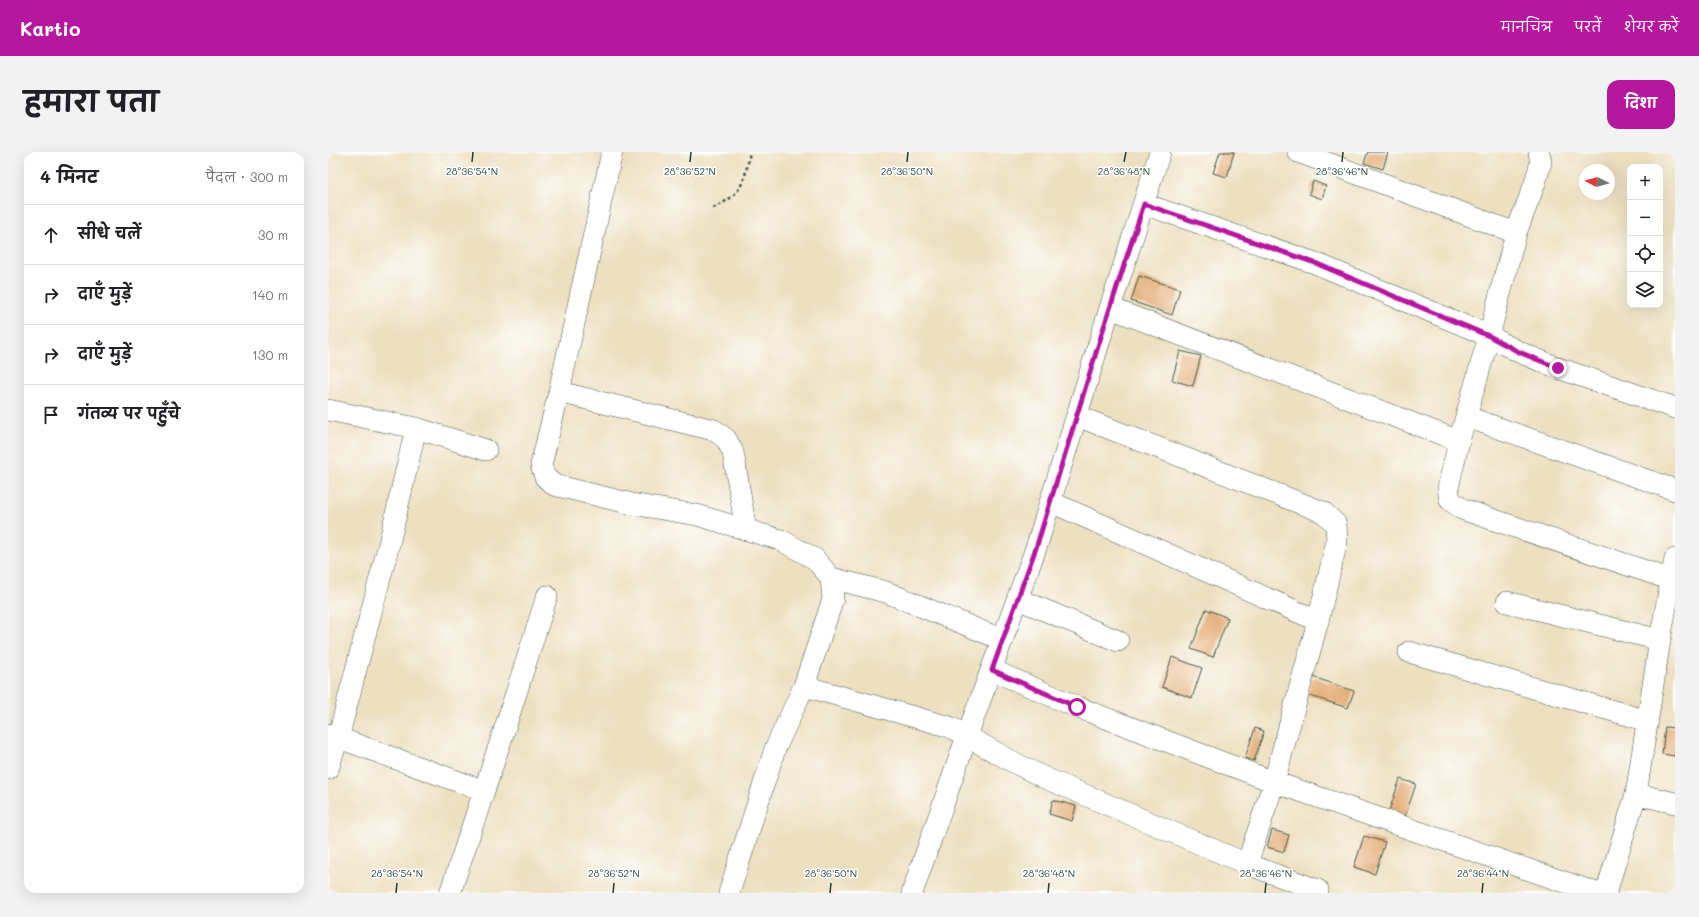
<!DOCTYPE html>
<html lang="hi">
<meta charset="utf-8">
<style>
:root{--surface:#fff;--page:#f2f2f2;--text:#202124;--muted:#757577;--line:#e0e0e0;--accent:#b5179e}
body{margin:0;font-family:Mali,"Playpen Sans Deva",sans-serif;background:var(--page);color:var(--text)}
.controls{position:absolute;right:12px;top:12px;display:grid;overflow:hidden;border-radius:8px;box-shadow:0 4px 16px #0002}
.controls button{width:36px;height:36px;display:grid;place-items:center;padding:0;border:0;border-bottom:1px solid var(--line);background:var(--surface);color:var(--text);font:20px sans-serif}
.compass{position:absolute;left:1251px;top:12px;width:36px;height:36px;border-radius:50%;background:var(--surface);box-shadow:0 4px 16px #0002;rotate:276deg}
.stop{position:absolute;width:12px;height:12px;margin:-9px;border:3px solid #b5179e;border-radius:50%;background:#fff}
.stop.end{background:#b5179e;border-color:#fff;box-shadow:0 1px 4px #0008}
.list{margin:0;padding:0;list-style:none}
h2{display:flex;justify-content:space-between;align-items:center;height:52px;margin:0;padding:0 16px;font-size:17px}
h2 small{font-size:13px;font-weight:400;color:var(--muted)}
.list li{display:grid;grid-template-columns:26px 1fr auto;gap:12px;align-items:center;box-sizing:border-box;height:60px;padding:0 16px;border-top:1px solid var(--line)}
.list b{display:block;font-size:15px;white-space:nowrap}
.list em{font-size:13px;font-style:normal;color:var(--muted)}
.icon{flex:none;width:22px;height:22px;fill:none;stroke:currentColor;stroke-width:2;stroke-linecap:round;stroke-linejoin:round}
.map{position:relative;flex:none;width:1347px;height:741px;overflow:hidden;border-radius:12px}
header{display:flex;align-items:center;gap:24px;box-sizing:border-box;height:56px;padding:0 20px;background:var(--accent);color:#fff}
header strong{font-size:19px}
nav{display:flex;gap:22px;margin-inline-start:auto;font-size:14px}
.intro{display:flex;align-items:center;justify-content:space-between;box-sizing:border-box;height:96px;padding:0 24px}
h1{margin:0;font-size:28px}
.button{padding:10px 18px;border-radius:12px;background:var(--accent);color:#fff;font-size:14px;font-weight:700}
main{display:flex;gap:24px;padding:0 24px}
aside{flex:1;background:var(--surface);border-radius:12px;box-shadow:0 4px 16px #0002}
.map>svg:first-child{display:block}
.building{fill:#e3ab72}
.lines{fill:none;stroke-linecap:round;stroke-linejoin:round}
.minor-casing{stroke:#3e5549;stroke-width:22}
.path{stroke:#3e5549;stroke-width:2.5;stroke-dasharray:3 3;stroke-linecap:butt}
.minor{stroke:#fff;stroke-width:21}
.route{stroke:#b5179e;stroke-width:5}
.ticks{fill:none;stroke:#1f3d34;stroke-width:1.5}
.ticks-label{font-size:10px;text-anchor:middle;fill:#1f3d34;stroke:#fff;stroke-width:3;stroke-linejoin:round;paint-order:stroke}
</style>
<header>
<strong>Kartio</strong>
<nav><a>मानचित्र</a><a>परतें</a><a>शेयर करें</a></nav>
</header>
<div class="intro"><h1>हमारा पता</h1><a class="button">दिशा</a></div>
<main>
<aside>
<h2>4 मिनट<small>पैदल · 300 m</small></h2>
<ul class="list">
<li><svg class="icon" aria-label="ahead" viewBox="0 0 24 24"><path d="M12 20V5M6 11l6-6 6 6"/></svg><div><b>सीधे चलें</b></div><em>30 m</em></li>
<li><svg class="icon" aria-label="right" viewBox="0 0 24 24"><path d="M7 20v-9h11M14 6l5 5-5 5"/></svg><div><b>दाएँ मुड़ें</b></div><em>140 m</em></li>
<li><svg class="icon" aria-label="right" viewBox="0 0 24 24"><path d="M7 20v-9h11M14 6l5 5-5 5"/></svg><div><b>दाएँ मुड़ें</b></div><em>130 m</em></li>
<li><svg class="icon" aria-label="arrive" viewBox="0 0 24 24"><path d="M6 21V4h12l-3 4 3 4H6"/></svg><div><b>गंतव्य पर पहुँचे</b></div></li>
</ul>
</aside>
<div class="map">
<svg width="1347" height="741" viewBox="0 0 1347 741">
<rect width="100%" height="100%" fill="#fff"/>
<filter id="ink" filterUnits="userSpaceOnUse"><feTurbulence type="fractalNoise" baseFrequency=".025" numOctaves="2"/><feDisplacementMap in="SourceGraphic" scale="8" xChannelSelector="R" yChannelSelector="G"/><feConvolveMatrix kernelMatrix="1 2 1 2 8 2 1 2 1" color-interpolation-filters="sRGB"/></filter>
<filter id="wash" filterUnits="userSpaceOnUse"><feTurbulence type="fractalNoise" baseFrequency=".012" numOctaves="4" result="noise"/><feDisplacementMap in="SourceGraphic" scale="16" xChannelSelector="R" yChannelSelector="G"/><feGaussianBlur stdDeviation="0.9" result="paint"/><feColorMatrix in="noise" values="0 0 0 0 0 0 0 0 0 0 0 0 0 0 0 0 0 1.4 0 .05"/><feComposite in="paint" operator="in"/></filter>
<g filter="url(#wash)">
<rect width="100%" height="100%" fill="#ede0c0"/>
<g id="blocks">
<path class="building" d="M892,0H906L899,25L885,21Z
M1040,0H1060L1055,17L1036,11Z
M985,29L998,34L994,47L981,42Z
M811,124L852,137L844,163L803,149Z
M852,199L873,204L865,234L844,228Z
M878,457L900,466L885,505L863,497Z
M844,505L874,516L864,546L834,535Z
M985,525L1026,539L1020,556L979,543Z
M1337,575L1347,576V604L1334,602Z
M927,576L936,579L926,609L917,606Z
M1072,627L1088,632L1077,665L1061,659Z
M725,648L748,654L744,669L721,662Z
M944,678L961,683L956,700L939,695Z
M1036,684L1057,690L1047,722L1026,715Z"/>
</g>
</g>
<g filter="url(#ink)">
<use href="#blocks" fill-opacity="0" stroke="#3e5549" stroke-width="1"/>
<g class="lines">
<defs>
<path id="minor" d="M284,0L231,240L213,313L217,325L226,333L304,352L369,363L453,388L487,407L503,426L505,447L476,534L447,597L401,741
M970,0L1188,81
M1211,0L1213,10L1207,31L1188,81L1161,184L1131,289L1120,336L1122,348L1134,357L1347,429
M816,52L987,111L1161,184L1191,200L1230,216L1347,256
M782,156L1131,289
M231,240L386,278L398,287L405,300L418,378
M0,258L88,276L158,298
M749,264L995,360L1008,372L1009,389L990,469L946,630L919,712
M1139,265L1347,338
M723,350L990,469
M503,426L558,440L675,488
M690,447L790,489
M1179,450L1332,488
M1081,500L1320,569
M664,518L749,555L946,630L1268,741
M476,534L622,575L687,611L717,626L919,712L990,738
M0,582L156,639
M0,617L10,586L61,392L88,276
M1308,642L1347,651
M122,741L176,579L219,444
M584,741L639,584L709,393L775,178L832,0
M1278,741L1308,642L1332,488L1347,407"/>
</defs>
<use href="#minor" class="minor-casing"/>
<path class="path" d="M385,56C415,42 416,31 422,0"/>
<use href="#minor" class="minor"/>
</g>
</g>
<g class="lines" filter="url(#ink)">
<path class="route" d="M749,555L664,518L709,393L775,178L816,52L987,111L1161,184L1191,200L1230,216"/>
</g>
<path class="ticks" d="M144,10L145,0M362,10L363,0M579,10L580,0M796,10L798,0M1014,10L1015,0M68,741L69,731M285,741L286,731M502,741L503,731M720,741L721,731M937,741L938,731M1154,741L1155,731"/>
<g class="ticks-label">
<text x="144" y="23">28°36'54"N</text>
<text x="362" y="23">28°36'52"N</text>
<text x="579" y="23">28°36'50"N</text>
<text x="796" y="23">28°36'48"N</text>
<text x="1014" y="23">28°36'46"N</text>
<text x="69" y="725">28°36'54"N</text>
<text x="286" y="725">28°36'52"N</text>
<text x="503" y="725">28°36'50"N</text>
<text x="721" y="725">28°36'48"N</text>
<text x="938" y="725">28°36'46"N</text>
<text x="1155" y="725">28°36'44"N</text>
</g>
</svg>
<div class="controls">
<button>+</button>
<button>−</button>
<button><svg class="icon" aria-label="locate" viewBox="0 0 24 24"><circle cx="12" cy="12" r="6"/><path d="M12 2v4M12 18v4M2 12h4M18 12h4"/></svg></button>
<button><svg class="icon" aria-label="layers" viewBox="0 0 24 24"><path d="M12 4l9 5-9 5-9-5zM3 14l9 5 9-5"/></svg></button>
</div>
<svg class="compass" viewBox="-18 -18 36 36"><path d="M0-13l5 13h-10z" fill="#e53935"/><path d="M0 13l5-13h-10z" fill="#757577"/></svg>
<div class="stop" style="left:749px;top:555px"></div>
<div class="stop end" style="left:1230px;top:216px"></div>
</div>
</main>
